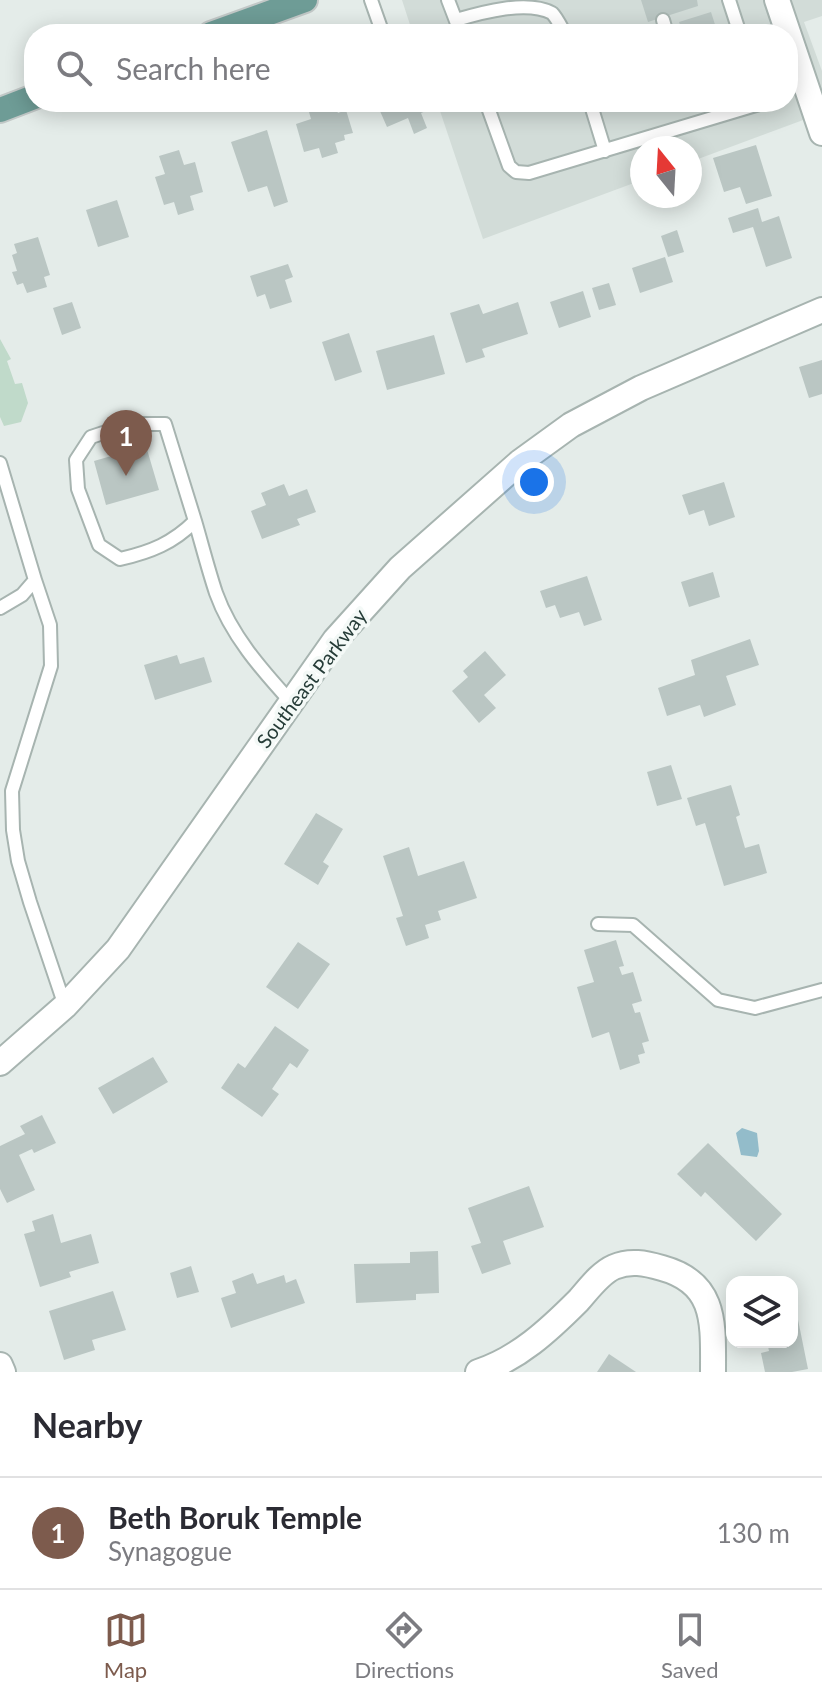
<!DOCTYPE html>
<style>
:root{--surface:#fff;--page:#f2f2f3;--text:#2b2b33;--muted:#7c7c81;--line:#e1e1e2;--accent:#7d5b4d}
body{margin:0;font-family:Lato,sans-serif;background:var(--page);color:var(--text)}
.controls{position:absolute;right:24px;bottom:24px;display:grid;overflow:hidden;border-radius:16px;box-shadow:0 4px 20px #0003}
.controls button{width:72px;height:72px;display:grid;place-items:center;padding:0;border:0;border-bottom:2px solid var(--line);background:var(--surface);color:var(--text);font:40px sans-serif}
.compass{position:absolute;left:630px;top:136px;width:72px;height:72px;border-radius:50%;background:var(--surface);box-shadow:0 4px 20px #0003;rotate:342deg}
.you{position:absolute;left:534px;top:482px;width:28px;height:28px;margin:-20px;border:6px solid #fff;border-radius:50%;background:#1a73e8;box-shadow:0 0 0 12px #1a73e833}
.badge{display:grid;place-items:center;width:52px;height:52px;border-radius:50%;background:var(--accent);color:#fff;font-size:26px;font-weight:700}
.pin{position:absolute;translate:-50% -66px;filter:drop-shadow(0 2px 4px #0008)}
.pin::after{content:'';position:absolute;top:42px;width:28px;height:24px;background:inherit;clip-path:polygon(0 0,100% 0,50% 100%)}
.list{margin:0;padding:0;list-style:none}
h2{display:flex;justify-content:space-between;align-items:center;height:104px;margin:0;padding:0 32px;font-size:34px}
h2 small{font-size:26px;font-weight:400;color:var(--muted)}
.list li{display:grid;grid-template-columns:52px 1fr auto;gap:24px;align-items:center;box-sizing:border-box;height:112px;padding:0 32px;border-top:2px solid var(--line)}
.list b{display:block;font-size:30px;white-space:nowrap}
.list p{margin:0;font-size:26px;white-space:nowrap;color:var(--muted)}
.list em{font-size:26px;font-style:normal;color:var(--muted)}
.icon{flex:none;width:44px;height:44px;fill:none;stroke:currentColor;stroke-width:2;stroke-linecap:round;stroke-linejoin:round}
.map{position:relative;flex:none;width:822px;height:1372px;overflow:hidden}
.search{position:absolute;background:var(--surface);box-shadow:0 4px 20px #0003;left:24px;right:24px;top:24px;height:88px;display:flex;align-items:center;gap:20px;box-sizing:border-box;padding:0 28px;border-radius:32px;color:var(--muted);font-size:30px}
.sheet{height:216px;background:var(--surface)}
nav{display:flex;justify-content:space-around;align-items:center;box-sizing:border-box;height:112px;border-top:2px solid var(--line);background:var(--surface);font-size:22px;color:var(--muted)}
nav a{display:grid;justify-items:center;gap:4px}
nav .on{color:var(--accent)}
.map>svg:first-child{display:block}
.built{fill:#d2dcd8}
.green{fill:#c0daca}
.water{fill:#93bcca}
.building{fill:#bac6c3}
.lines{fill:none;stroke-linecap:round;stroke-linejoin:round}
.service-casing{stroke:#a7b4b0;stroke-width:16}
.minor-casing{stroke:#a7b4b0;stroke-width:28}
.tertiary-casing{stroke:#a7b4b0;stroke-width:28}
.primary-casing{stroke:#c2c8c7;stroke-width:28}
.service{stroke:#fff;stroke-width:12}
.minor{stroke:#fff;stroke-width:24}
.tertiary{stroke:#fff;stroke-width:24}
.primary{stroke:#6e9c96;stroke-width:24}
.labels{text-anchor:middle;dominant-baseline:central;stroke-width:7;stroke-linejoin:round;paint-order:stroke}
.street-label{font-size:20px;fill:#263c38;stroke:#f4f9f7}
</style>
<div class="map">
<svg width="822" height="1372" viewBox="0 0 822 1372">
<rect width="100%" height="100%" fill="#e4ece9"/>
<path class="built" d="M402,0H822V16L804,22L822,71V113L690,162V148H642V180L483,239L437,102H788V34H413Z"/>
<path class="green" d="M0,339L11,359L7,361L15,384L22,383L28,403L21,422L4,426L0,417Z"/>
<path class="water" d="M742,1128L757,1133L759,1151L757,1157L741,1155L736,1133Z"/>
<path class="building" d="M641,0H697L698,6L648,22Z
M711,12L718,34H683L679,22Z
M376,102H439L441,105L421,113L427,128L414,134L408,118L387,127Z
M330,106L332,110L336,109L338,113L346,110L353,133L344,135L345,140L335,143L338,153L322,158L319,148L304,152L296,124L311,119L309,112Z
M267,130L288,202L274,207L267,186L248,192L231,142Z
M756,145L772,196L746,204L740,187L724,192L713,158Z
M179,150L184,165L195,162L203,192L190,196L194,210L178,215L174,202L164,205L155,177L165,174L159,156Z
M117,200L129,237L98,247L86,210Z
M758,208L762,222L779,216L792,258L766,267L753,227L733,233L728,218Z
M677,230L684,252L668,257L661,236Z
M38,237L50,275L44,277L47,287L27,293L23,283L17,285L12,272L17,271L12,255L17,253L14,244Z
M665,257L673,282L640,293L632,268Z
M288,264L293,277L285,280L292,302L270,309L265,294L257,297L250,276Z
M609,283L616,305L599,310L592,288Z
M583,291L591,317L559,328L550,302Z
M72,302L81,328L62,335L53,308Z
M518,302L528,334L482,349L485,357L466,363L450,313L479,304L483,314Z
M349,333L362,372L335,381L322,342Z
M434,335L445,374L387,390L376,351Z
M822,360V394L809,398L799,367Z
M146,446L159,490L106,505L94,461Z
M724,482L735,517L709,526L704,510L689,515L682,495Z
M284,484L289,496L307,489L316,512L297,519L300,525L262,539L251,511L266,505L261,493Z
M713,572L720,597L689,607L681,582Z
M587,576L602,620L584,626L579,612L560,618L555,605L546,608L540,591Z
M750,639L759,665L726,676L736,705L704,717L700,705L667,716L658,688L695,675L691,660Z
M485,651L506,675L484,695L496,708L479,723L452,691L468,677L463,671Z
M177,655L180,664L204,657L212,682L155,700L144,665Z
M671,765L682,799L657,806L647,772Z
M731,785L740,815L736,817L745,848L759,844L767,873L724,886L705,823L696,826L687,798Z
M316,813L343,829L323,862L329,866L318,885L284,864Z
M409,847L418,876L464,861L477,898L438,911L441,920L425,925L429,938L406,946L396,918L403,916L383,856Z
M616,940L624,966L619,967L622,975L633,972L642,1001L632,1004L635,1013L640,1012L649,1041L642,1043L645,1053L638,1055L640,1063L620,1070L609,1032L592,1038L577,987L594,982L584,950Z
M298,942L330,964L298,1009L266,987Z
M275,1026L309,1050L297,1068L290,1063L272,1089L279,1094L262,1117L221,1088L238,1063L245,1068Z
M153,1057L168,1082L113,1114L98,1088Z
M42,1115L56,1143L34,1153L32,1149L19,1155L35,1190L7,1203L0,1189V1146L25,1134L20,1126Z
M708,1143L782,1214L756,1241L705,1192L701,1197L677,1174Z
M529,1186L544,1227L503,1241L511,1264L482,1274L471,1246L481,1243L468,1208Z
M53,1214L61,1243L91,1234L99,1263L69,1272L71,1277L40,1287L24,1234L35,1231L32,1221Z
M438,1251L439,1293L416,1294V1300L356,1303L354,1264L410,1263V1252Z
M191,1266L199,1292L177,1298L170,1273Z
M253,1273L257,1284L284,1275L286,1283L296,1279L305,1303L231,1328L221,1298L236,1293L232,1281Z
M113,1291L126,1330L92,1340L95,1350L64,1360L49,1311Z
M793,1295L808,1369L792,1372H765L761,1353L769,1351L767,1342H792Z
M609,1354L636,1372H597Z"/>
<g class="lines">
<defs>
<path id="service" d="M371,0L383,34
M448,0L461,34
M729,0L740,34
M456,20C483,12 527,0 552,13C557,18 561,27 565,34
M663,20L667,34
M486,102L509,166L516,172L529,173L766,102
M590,102L605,151
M130,424H165L195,521C173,543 151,552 120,559L99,545L78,489L76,460L91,437Z
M0,463L35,580L22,595L0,608
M195,521C202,545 208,569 216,593C231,635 261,669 290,701
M35,580L50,625L51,666L12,791L13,830L18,861L30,902L65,1006
M598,924L633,925L718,1000L755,1008L822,990"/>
<path id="minor" d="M0,1063L65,1006L118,949L335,640L400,568L520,462L571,425L641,388L822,310
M0,1365L3,1372
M478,1372C518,1359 549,1330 578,1301C588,1290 600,1273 614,1267C630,1260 645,1263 662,1268C717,1283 713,1324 713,1372"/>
<path id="tertiary" d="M777,0L822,133"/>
<path id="primary" d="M211,34L305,0
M0,110L34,97"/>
</defs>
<use href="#service" class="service-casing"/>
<use href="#minor" class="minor-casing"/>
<use href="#tertiary" class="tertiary-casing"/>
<use href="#primary" class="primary-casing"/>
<use href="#service" class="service"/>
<use href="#minor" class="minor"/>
<use href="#tertiary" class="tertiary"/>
<use href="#primary" class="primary"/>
</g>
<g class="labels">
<g class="street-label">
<text transform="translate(311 678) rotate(-53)">Southeast Parkway</text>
</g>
</g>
</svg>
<div class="controls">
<button><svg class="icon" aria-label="layers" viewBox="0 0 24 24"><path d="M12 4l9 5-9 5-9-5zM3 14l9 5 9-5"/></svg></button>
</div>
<svg class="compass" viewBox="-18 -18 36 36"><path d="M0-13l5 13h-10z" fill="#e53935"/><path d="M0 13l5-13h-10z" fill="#7c7c81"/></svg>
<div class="you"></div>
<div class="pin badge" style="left:126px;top:476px">1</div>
<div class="search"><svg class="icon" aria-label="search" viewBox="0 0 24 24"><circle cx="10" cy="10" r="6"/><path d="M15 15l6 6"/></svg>Search here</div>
</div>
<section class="sheet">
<h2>Nearby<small></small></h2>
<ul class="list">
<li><span class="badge">1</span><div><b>Beth Boruk Temple</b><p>Synagogue</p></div><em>130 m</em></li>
</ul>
</section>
<nav>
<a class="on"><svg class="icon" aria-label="map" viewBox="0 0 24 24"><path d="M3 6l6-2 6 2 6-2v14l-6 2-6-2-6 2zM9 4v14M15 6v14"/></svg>Map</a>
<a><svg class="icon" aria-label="directions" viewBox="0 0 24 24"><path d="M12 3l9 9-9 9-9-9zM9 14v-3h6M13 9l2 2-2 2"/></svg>Directions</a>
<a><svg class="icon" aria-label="saved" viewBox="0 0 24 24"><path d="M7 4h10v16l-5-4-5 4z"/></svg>Saved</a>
</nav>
